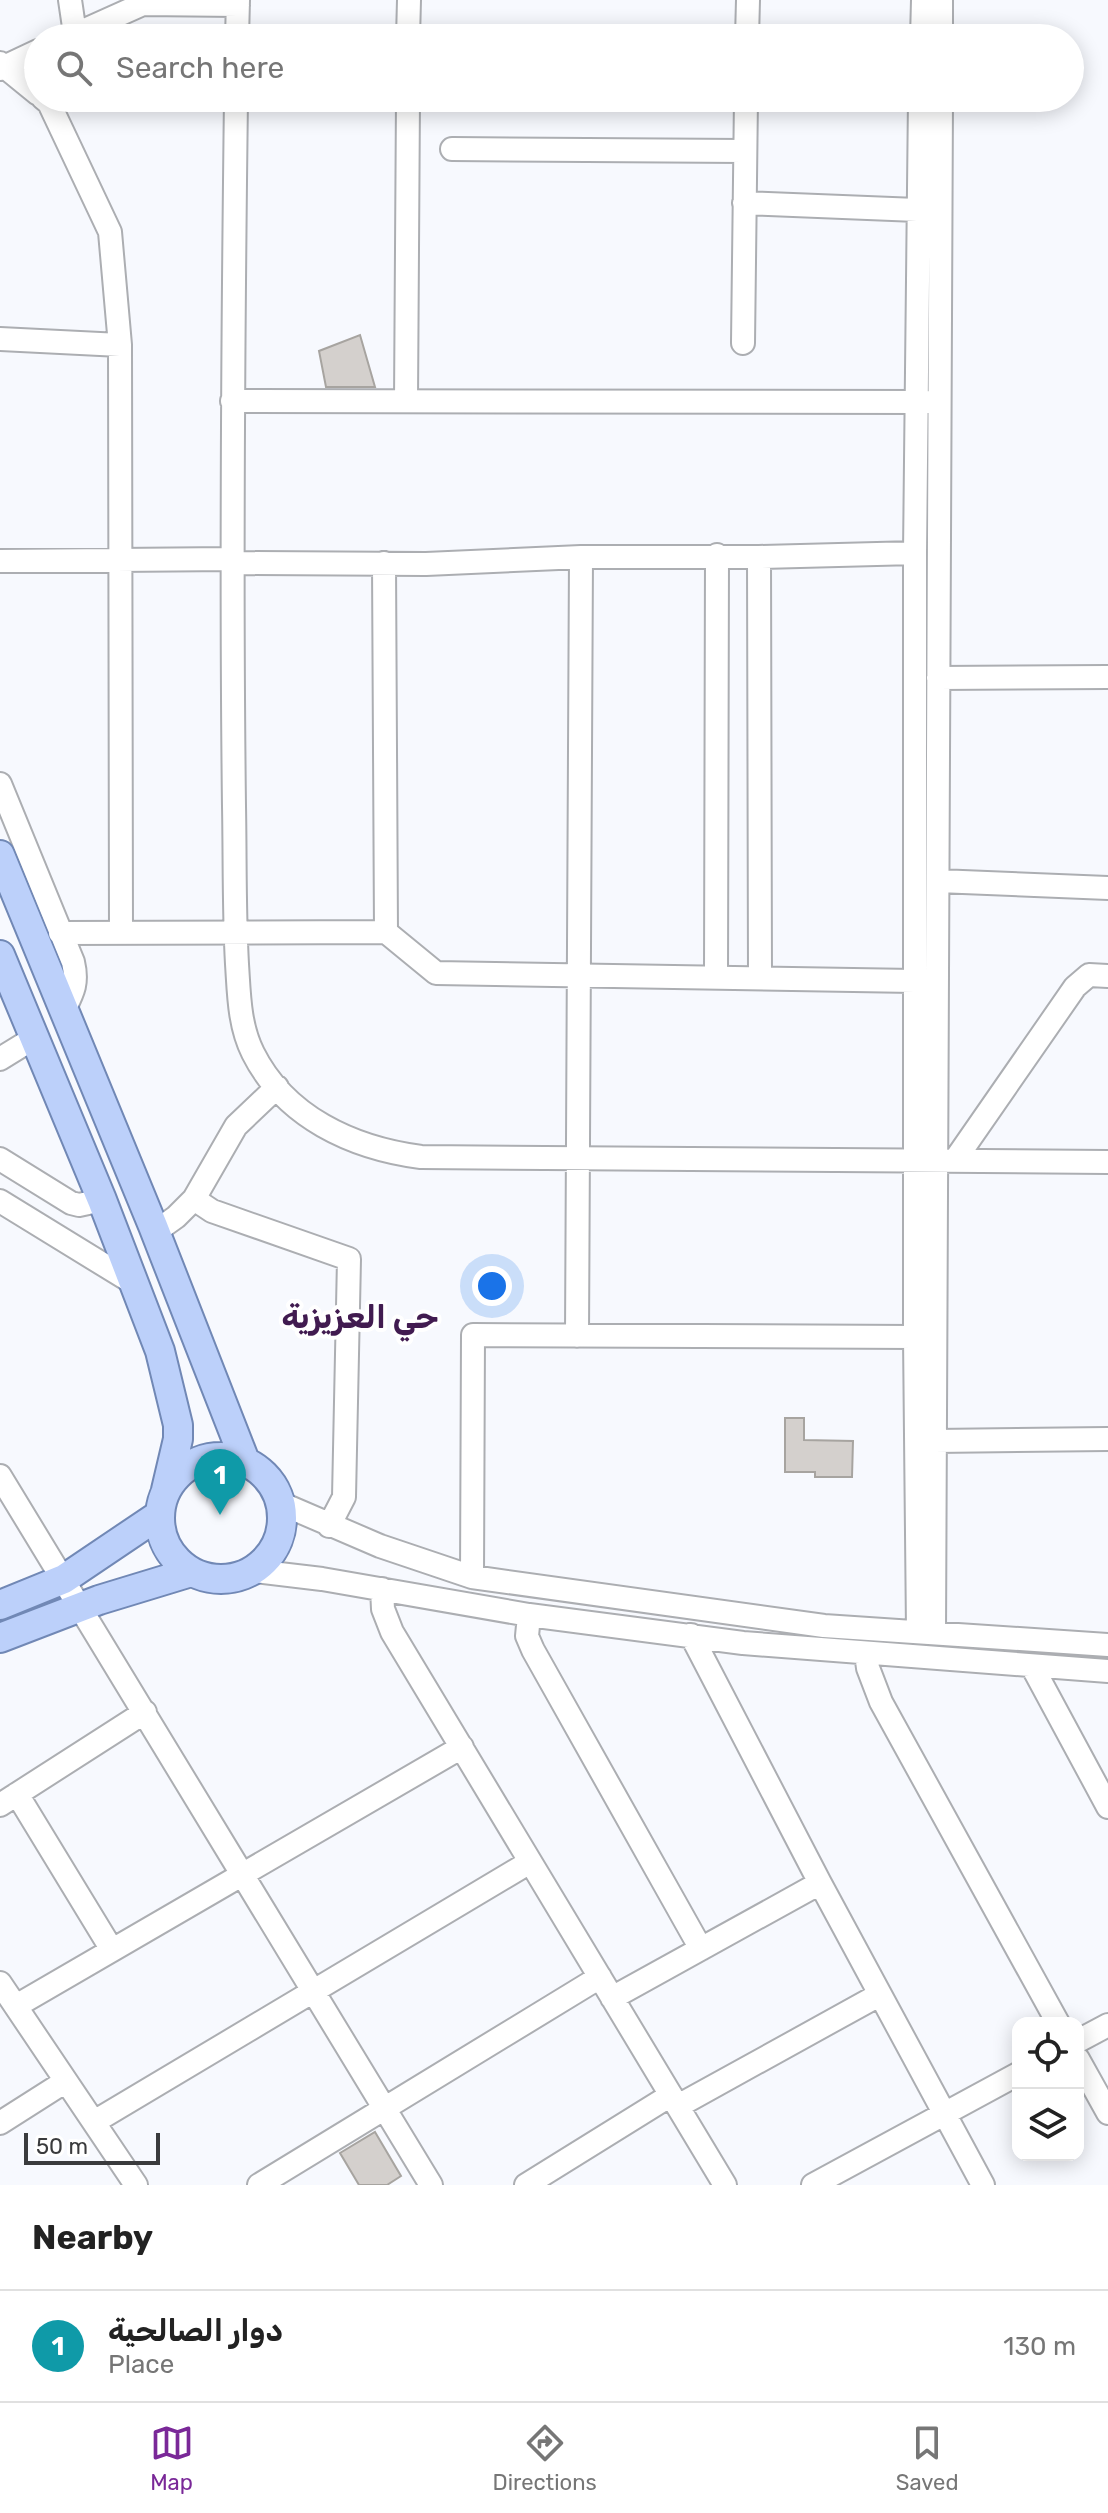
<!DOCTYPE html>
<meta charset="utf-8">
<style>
:root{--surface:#fff;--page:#f2f2f2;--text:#222;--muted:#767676;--line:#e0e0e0;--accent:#7a2898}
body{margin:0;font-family:Rubik,Cairo,sans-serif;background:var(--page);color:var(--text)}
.controls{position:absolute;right:24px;bottom:24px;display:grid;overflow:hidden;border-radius:16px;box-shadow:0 4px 20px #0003}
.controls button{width:72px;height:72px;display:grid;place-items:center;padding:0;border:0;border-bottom:2px solid var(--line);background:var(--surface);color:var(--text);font:40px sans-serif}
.scale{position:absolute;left:24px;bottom:20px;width:136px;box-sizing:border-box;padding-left:8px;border:4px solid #3a3b3d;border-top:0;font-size:22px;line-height:28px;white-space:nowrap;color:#3a3b3d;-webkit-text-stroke:6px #fff;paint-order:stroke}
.you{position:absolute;left:492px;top:1286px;width:28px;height:28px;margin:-20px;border:6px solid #fff;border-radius:50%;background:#1a73e8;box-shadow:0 0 0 12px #1a73e833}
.badge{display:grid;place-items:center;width:52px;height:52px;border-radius:50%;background:var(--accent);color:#fff;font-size:26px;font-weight:700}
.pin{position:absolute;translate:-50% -66px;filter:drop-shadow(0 2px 4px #0008)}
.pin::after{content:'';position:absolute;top:42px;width:28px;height:24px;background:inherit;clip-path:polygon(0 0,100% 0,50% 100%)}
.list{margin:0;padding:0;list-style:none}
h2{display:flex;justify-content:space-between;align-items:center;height:104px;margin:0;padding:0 32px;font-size:34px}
h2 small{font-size:26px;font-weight:400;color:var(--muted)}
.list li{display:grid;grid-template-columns:52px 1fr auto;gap:24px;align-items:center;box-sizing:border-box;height:112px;padding:0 32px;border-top:2px solid var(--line)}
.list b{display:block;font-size:30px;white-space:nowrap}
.list p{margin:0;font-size:26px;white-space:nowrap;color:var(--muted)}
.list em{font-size:26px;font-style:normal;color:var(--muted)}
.icon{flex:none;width:44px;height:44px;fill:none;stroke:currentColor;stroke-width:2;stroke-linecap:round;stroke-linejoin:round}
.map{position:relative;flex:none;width:1108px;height:2185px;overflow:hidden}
.search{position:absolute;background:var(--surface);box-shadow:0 4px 20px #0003;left:24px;right:24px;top:24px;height:88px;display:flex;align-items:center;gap:20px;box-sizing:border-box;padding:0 28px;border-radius:44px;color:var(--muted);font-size:30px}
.sheet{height:216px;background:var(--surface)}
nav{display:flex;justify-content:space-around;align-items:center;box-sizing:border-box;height:112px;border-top:2px solid var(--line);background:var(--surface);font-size:22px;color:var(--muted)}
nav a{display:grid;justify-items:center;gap:4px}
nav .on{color:var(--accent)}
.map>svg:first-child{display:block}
.building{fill:#d4d0cd;stroke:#a7a4a0;stroke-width:2}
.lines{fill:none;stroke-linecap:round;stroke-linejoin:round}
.minor-casing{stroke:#acaeb2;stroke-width:26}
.major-casing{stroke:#7188b5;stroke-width:32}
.minor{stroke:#fff;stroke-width:22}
.major{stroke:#bcd0fa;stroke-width:28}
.labels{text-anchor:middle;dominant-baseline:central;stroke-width:8;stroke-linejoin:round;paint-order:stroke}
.district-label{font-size:32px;font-weight:bold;fill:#411b50;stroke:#fff}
</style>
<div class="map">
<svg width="1108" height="2185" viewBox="0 0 1108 2185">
<rect width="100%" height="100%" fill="#f7f9fe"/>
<path class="building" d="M360,335L375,387H326L319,351Z
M785,1418H804V1440L853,1441L852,1477H815V1472H785Z
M375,2132L401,2176L387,2185H359L340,2153Z"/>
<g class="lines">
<defs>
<path id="minor" d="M70,0L75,34
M67,38L143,4L238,5
M237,38L238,0
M408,38L409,0
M747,38L748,0
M922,38L923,0
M941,38V0
M0,63L38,94
M0,69L38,51
M43,98L49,103L110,232L120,345L121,933
M236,98C233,334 231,570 234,806C235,859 234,911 237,964C239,994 239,1025 253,1053C285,1117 352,1148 421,1157L1108,1162
M452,149L744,151
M744,203L917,210
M0,339L120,345
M743,343L746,98
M232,401L927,402
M406,401L408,98
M759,557L760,978
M0,561L231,559
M231,563L426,564L581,557H759L915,553
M384,563L386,932
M938,678L1108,677
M0,784L73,962C78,983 73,992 64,1010
M938,881L1108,888
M60,933L386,932L436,973L914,981
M716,977L717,555
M0,1059L34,1038
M0,1159L71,1203L79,1205L102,1200
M955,1160L1075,987L1089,975L1108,976
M194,1199L212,1211L349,1259L344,1497L329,1526
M0,1201L135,1284
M155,1232L176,1217L194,1199L236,1126L277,1087
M577,1336L581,557
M935,1441L1108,1439
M0,1476L431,2185
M280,1503L380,1546L472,1577L824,1626L1108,1645
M254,1571L322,1579L529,1615L743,1643L1108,1671
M472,1577L473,1335L915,1337
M382,1589L383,1609L392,1632L725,2185
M529,1615L527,1636L533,1650L701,1949
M918,1631L915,1337V553L920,98
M934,1633L941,98
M691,1635L820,1883L983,2185
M866,1653L868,1668L881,1702L1058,2023
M1032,1666L1108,1807
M17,1794L112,1950
M0,1805L145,1712
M0,1983L136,2185
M612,1998L820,1883
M16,2006L462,1747
M1078,2041L1108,2025
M1078,2059L1108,2113
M678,2106L879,1995
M94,2122L530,1862
M0,2123L66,2081
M259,2185L600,1977
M526,2185L671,2095
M813,2185L1018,2074"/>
<path id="major" d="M0,855L153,1226L245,1461
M0,955L102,1200L160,1351L178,1425V1439L166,1490
M160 1518a61 61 0 1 1 122 0a61 61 0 1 1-122 0Z
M0,1605L64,1579L159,1515
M0,1638L99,1600L191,1572"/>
</defs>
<use href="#minor" class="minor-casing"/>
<use href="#major" class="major-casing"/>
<use href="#minor" class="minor"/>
<use href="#major" class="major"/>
</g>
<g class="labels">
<g class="district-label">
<text x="360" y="1317">حي العزيزية</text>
</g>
</g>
</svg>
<div class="controls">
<button><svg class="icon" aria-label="locate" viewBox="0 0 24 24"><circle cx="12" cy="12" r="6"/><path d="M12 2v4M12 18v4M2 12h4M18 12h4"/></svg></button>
<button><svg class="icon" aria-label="layers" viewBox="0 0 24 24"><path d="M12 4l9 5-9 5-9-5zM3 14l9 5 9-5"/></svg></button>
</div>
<div class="scale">50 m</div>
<div class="you"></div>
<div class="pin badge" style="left:220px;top:1515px;background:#0f9aa8">1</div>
<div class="search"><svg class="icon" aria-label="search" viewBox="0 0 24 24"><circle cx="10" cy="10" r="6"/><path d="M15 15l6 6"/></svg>Search here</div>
</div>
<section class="sheet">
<h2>Nearby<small></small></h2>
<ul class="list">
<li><span class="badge" style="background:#0f9aa8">1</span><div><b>دوار الصالحية</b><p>Place</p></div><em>130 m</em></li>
</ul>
</section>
<nav>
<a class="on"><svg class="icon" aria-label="map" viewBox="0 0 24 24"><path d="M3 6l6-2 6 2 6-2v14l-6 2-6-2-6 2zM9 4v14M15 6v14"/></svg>Map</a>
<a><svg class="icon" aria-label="directions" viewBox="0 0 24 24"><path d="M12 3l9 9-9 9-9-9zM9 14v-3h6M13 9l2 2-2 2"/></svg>Directions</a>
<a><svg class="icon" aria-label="saved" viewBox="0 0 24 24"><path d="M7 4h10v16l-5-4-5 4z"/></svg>Saved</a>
</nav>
